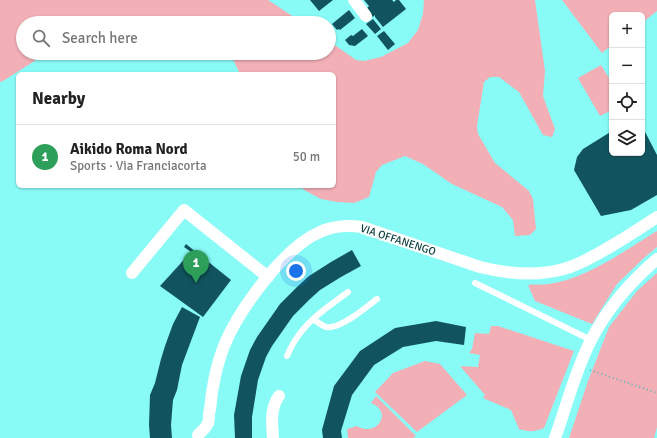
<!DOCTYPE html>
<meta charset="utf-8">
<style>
:root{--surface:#fff;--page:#f6f6f6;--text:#222;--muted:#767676;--line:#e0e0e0;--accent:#a4093c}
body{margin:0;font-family:Signika,sans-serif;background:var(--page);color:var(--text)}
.controls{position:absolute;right:12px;top:12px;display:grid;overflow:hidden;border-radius:6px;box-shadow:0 1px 3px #0004}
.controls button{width:36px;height:36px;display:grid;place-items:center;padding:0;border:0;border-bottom:1px solid var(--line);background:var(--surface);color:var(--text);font:20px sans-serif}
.you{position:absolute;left:296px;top:271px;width:14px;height:14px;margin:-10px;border:3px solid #fff;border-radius:50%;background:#1a73e8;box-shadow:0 0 0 6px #1a73e833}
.badge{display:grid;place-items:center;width:26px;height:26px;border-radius:50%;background:var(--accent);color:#fff;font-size:13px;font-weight:700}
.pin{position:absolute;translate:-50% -33px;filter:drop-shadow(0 1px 2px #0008)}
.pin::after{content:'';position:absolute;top:21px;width:14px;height:12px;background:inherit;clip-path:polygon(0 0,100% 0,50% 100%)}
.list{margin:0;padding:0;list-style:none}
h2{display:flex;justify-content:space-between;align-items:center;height:52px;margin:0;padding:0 16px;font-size:17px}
h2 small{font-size:13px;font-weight:400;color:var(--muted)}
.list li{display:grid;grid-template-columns:26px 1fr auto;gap:12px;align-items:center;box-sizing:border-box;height:64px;padding:0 16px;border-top:1px solid var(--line)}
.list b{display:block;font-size:15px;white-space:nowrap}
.list p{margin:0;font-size:13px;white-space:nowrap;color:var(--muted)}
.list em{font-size:13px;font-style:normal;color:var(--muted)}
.icon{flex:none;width:22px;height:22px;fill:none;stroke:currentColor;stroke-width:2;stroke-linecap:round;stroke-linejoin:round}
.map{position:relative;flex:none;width:657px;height:438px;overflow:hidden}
.search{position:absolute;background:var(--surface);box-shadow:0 1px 3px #0004;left:16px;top:16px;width:320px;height:44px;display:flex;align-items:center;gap:10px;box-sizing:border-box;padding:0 14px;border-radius:22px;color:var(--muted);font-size:15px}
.panel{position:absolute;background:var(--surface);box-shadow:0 1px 3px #0004;left:16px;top:72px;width:320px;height:116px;border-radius:6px}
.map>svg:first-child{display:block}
.green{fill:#f2afb6}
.building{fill:#11545f}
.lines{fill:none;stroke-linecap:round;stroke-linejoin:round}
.path{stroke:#59b4b1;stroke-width:2;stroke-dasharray:1 3;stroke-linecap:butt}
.service{stroke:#fff;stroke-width:6}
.minor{stroke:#fff;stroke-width:12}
.labels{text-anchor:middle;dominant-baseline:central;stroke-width:4;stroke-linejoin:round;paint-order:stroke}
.street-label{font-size:11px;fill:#093e3d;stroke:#fff}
</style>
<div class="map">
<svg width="657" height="438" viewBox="0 0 657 438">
<rect width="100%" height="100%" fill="#89fbf7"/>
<path class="green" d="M0,0H268L303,23H23V53H65L44,55L3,81L0,82Z
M424,0H535L545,71L543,96L555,129L552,137L543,135L519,92L499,77H490L484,82L477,126L478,134L495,163L529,191L533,199L536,229L530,235L515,236L513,220L502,207L452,184L423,164L405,156L382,165L376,172L369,197L354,203L337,202L321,199L306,191L299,186H334V74H238L239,72L232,57L227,53H329V41L356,60L364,61L381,57L408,43L418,30L423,14Z
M562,0H657V11L642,23V15H612V45L602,53Z
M601,65L612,83V110L600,116L578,78Z
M657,231V247L645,257L617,284L592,324L535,301L528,285C535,284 542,285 549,284C586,279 626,250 657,231Z
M657,273V427L654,438H569L588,381L609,327L637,291Z
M491,326H498L574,351L544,428C534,432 529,432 519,429L511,410L483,398L485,395L460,366L478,367L480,355L469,353L472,349L475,333L489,334Z
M425,361L440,364L467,395L417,432L375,392L393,373Z
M376,396L416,436L413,438H348L347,429L357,426C376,438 394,412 371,403Z"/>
<path class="building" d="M310,0H333L319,11Z
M364,0H392L394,2L396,0H399L406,9L383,27L375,17V15L373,17L366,9L369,6Z
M349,10L355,18L340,30L339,29L337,30L332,24Z
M373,19L381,29L375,34L366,24Z
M362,29L368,36L355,46L349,45L345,40L351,35L353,36Z
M384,31L395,44L388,50L377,36Z
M642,126L657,155V195L631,210L601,216L574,170L577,157L583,149L612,131V153H642Z
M186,244L231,280L203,317L160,286L191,252L184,247Z
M352,250L361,266L341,277L320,290L310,299L293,316L272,346L266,357L258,380L252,417V438H235L234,415L241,376L250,350L257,337L280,304L298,286L309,276L331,262Z
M182,307L200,317L182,365L177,390L173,400L171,425L172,438H150L149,425L150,395L155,383L161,359L165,346L173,324Z
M436,321L466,327L464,345L436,341L403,347L374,365L352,395L341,431L342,438H323L322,430L334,386L360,351L395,328Z"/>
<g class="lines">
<path class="path" d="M590,370L657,393"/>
<path class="service" d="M475,283L591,340
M313,319C317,322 321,325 326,327C340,330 366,307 377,299
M287,356C290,350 292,344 296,339C309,319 329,306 348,292"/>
<path class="minor" d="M354,0L366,16
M132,273L184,210L268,277
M198,435C201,432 206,428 208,423C209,421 209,417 209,414C211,406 211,396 213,387C215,374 219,359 224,346C238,311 284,247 320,232C333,226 348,225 362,227L480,267C508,274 538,277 567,268C583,263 598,254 613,245C628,236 642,227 657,217
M273,438C272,424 270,408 279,396
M555,438C567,405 575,371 591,340C607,309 631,281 657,259"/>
</g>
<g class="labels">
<g class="street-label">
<text transform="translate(398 240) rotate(18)">VIA OFFANENGO</text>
</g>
</g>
</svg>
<div class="controls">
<button>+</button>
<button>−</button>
<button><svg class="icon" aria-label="locate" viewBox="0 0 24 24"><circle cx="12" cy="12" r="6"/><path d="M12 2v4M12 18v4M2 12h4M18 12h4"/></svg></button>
<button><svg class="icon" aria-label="layers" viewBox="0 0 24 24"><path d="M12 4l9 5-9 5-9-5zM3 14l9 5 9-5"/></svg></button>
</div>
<div class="you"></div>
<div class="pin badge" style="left:196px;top:283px;background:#2e9e5b">1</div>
<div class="search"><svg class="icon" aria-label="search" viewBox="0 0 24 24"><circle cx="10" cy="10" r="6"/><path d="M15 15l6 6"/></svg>Search here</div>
<section class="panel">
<h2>Nearby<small></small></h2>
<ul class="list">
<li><span class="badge" style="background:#2e9e5b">1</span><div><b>Aikido Roma Nord</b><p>Sports · Via Franciacorta</p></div><em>50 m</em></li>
</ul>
</section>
</div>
